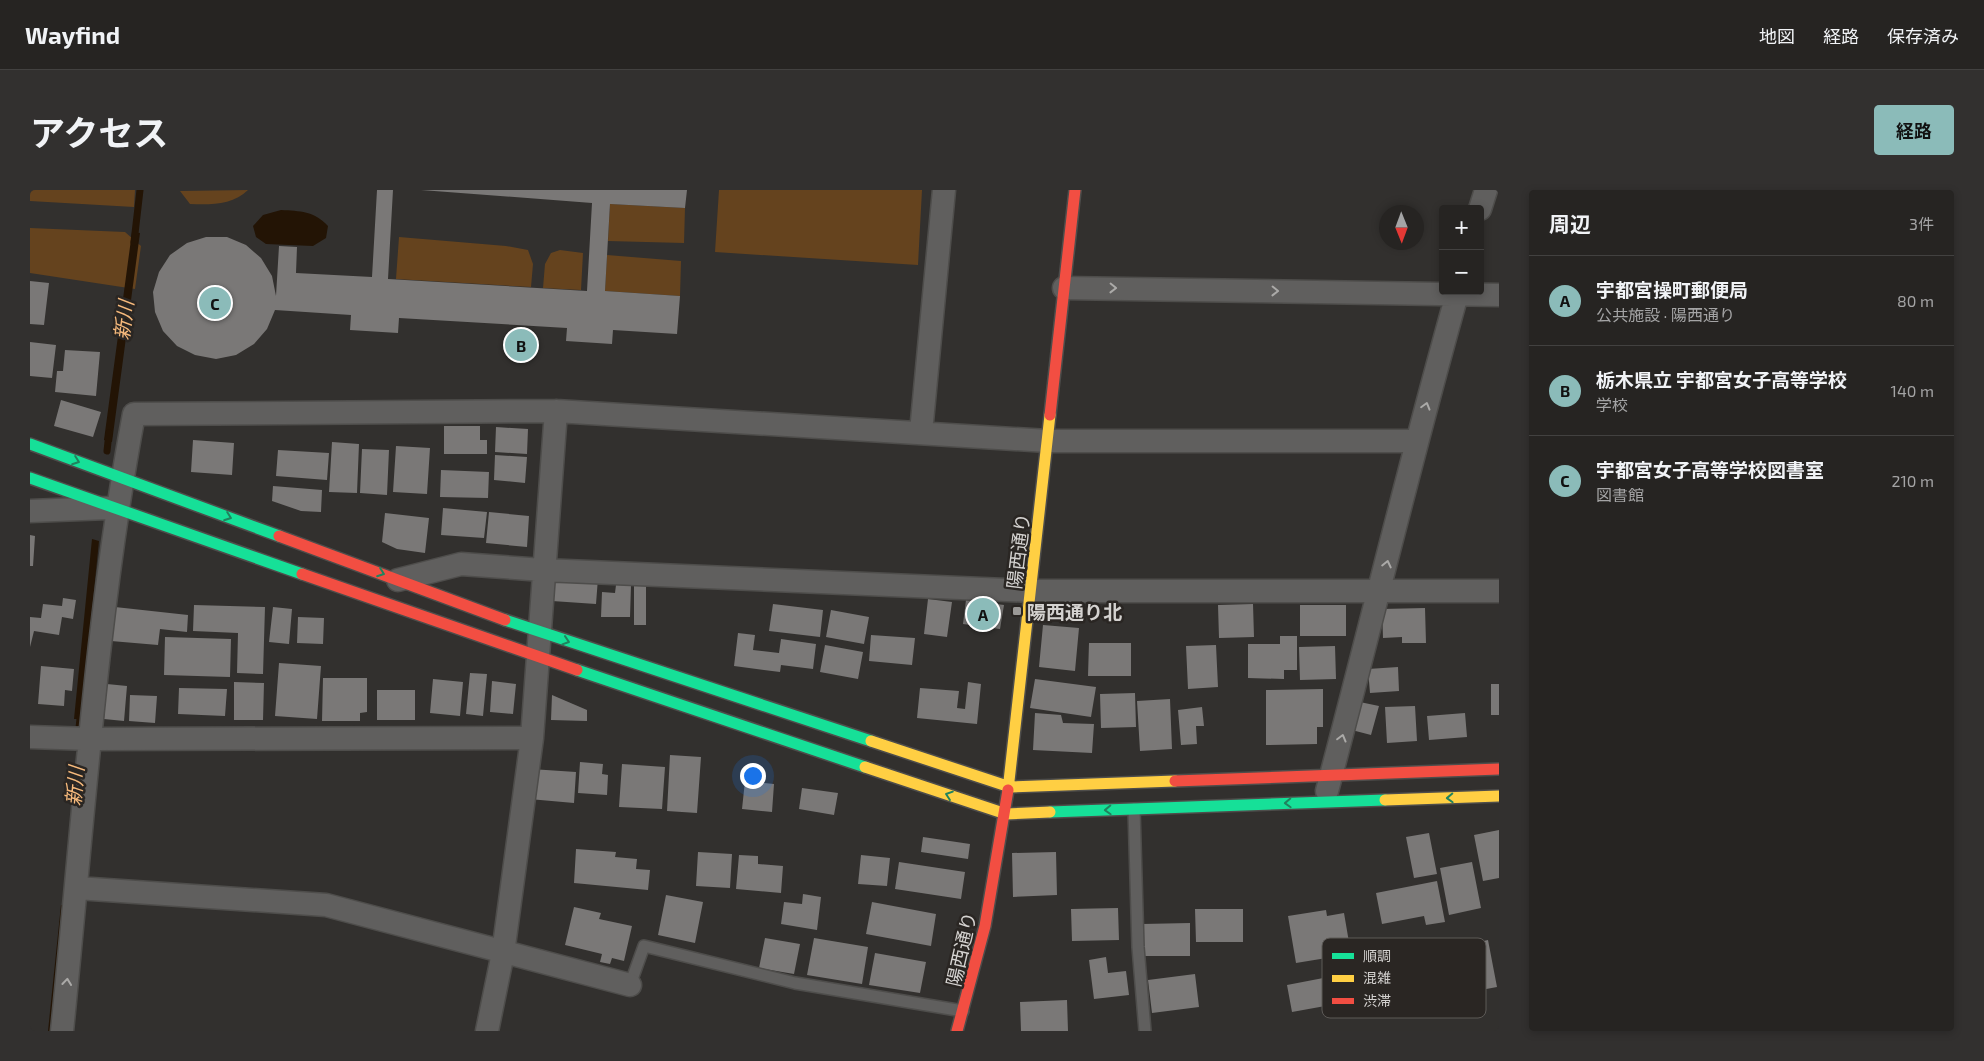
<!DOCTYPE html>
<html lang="ja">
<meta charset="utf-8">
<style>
:root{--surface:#262422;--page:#32302f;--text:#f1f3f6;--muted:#a4a4a5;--line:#424140;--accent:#8bbbb9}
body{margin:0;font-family:"Exo 2","Noto Sans JP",sans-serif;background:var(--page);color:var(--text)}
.controls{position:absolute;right:15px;top:15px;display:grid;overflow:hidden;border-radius:5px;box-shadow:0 2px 8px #0003}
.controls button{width:45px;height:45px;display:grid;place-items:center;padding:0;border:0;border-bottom:1px solid var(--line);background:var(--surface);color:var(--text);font:25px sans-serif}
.compass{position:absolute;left:1349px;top:15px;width:45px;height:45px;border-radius:50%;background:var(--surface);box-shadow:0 2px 8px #0003;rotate:179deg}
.you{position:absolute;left:722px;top:585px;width:18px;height:18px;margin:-12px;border:4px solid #fff;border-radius:50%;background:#1a73e8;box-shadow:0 0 0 8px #1a73e833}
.badge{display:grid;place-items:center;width:32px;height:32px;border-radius:50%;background:var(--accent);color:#111;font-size:16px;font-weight:700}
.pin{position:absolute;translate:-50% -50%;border:2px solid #fff;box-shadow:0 1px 5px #0006}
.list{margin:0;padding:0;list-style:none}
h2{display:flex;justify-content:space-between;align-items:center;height:65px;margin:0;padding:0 20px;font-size:21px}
h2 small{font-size:16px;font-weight:400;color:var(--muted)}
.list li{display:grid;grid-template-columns:32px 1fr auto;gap:15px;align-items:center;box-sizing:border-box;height:90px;padding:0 20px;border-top:1px solid var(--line)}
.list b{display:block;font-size:19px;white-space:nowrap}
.list p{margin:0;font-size:16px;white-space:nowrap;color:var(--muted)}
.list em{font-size:16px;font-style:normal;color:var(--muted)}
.map{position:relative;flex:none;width:1469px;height:841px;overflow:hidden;border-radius:5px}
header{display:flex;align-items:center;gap:30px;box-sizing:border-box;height:70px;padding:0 25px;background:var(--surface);border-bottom:1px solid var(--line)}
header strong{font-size:24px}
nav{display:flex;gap:28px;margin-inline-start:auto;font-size:18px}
.intro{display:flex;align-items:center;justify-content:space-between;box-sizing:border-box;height:120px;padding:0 30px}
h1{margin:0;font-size:35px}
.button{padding:12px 22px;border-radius:5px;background:var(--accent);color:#111;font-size:18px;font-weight:700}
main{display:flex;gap:30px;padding:0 30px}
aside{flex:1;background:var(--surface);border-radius:5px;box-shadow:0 2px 8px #0003}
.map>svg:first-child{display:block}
.green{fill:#65431e}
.water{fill:#231405}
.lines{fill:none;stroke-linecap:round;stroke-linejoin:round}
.stream{stroke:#231405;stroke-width:7}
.building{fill:#7a7877}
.lane-casing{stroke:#4e4d4b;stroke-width:14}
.street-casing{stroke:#4e4d4b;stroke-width:25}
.fast-casing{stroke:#4e4d4b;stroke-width:14}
.slow-casing{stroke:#4e4d4b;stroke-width:14}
.jam-casing{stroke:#4e4d4b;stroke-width:14}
.lane{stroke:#605f5e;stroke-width:11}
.street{stroke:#605f5e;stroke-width:22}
.fast{stroke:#16e098;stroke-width:11}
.slow{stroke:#ffcf43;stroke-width:11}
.jam{stroke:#f24e42;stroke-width:11}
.oneway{stroke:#abaaa8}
.oneway2{stroke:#20835e}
.poi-dot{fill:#9b9997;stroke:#2a2623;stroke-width:2}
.labels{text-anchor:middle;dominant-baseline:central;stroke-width:5;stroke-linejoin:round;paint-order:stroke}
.street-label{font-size:19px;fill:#d4d2d0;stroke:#2a2623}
.poi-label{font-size:19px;font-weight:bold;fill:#d4d2d0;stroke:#2a2623;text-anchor:start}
.water-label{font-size:20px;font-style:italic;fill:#f7ba7c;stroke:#2a2623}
.key{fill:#2a2623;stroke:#5d5a57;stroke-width:1}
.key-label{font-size:14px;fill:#d4d2d0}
</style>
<header>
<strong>Wayfind</strong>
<nav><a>地図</a><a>経路</a><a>保存済み</a></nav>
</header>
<div class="intro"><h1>アクセス</h1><a class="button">経路</a></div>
<main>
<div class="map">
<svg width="1469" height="841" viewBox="0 0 1469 841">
<rect width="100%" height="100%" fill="#32302e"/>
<path class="green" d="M0,0H105L104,17L0,11Z
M218,0C203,15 180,15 160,14L150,1Z
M689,0H892L888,75L685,62Z
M580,14L655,18L654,53L578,51Z
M0,38L95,42L111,56L105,99L0,83Z
M369,47L476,56L498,60L503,74L501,97L366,89Z
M530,60L553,63L551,100L513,98L515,74L521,63Z
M577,65L651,71L650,106L575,101Z"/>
<path class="water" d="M251,20C270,21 284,21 298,36L296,48L283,56L236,54L226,47L223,36L233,25Z
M102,42L110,43L82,252L74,250Z
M62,349L69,351L51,529H44Z
M31,715L37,717L25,841H18Z"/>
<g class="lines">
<path class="stream" d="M104,52L110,0
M77,261L79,243
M48,547L51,520"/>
</g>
<path class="building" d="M347,0H363L358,89L557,101L562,13L391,0H657L655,18L580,14L575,101L650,106L647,144L583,140L582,154L536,151L537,138L369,128L368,143L320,140L321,125L245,120L237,139L224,154L206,165L186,169L165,165L147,156L133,141L125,122L123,102L129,82L140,65L157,53L176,47H197L216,55L231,68L242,86L246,106L249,56L267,57L266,83L342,87Z
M0,91L19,93L14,135L0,134Z
M0,152L26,155L22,188L0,186Z
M35,160L70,162L66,206L25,202L27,181H33Z
M31,210L71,222L63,247L24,236Z
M414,236H450V250H457V264H414Z
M466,237L498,239L497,264L465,262Z
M163,250L204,253L202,285L161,282Z
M302,252L329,254L327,303L299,302Z
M366,256L400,258L397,304L363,302Z
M332,259L359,260L357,305L330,303Z
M248,260L299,263L297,290L246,286Z
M465,265L497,267L495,293L464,290Z
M411,280L459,282L458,308L410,307Z
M243,296L292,300L291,322L271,321L242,311Z
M413,318L457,322L454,348L411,345Z
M459,322L499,326L497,357L456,353Z
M355,323L399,328L395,363L367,359L352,352Z
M0,345L5,346L3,376H0Z
M524,384L568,388L566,414L522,411Z
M604,394H616V435H604Z
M586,395H601L600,427H571L572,402L585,403Z
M33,408L46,410L43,429L32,427L29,445L4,441L0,457V427L11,428L13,414L32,416Z
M898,409L922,412L917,447L894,444Z
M936,410L974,415L970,439L933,434Z
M743,414L793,420L790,447L739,441Z
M1223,414L1224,447L1189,448L1188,415Z
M164,415L235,417L233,484L207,483L208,443L163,441Z
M1270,415H1316V446H1270Z
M85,417L158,425L157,442L130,439L128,455L81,451Z
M243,417L262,419L259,454L239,452Z
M1395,418L1396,453H1372V447L1353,448L1352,419Z
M801,420L839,427L834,454L796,447Z
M268,427L294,428L293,454L267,453Z
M1013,435L1049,438L1045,481L1009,477Z
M708,443L725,445L723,460L749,463L751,449L786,454L783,479L751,475L750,482L704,476Z
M841,445L885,448L882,475L839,471Z
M1250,446H1267V480H1254V489L1218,488V454H1250Z
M135,447L201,449L200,487L134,485Z
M1059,453H1101V486H1058Z
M795,455L833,462L828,489L790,482Z
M1186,455L1188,497L1158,499L1156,456Z
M1305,456L1306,489L1270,490L1269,457Z
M249,473L291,476L287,529L245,526Z
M11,476L44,479L42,501L35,500L34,516L8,514Z
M1368,477L1369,501L1340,503L1338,479Z
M440,483L457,484L453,526L436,524Z
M293,488H337V522L330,523V531H292Z
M403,489L433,492L430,526L400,523Z
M1005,489L1066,497L1061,527L1000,518Z
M462,491L486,494L483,524L460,522Z
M204,492L234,493L233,530H204Z
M938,492L951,494L947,534L887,528L890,498L929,501L927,518L935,519Z
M77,494L97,496L94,531L74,529Z
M1461,494H1469V525H1461Z
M149,498L197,499L195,526L148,524Z
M1293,499V537H1287V554L1236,555V500Z
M347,500H385V530H347Z
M1105,503L1106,537L1071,538L1070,504Z
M100,505L127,506L125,533L99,531Z
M522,505L557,520V531L521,530Z
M1140,509L1142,559L1110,561L1107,511Z
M1325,511L1349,516L1341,545L1318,539Z
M1385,516L1387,551L1357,553L1355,517Z
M1172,517L1174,536H1166L1167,554L1151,555L1148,520Z
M1005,523L1031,525L1033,533L1064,534L1062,563L1003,560Z
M1435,523L1437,547L1399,550L1397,526Z
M640,565L671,567L667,623L637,621Z
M550,572L573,574L572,584L578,585L577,605L548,603Z
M592,574L635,577L632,619L589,617Z
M501,579L546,582L544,613L499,609Z
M715,591L744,594L742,622L712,619Z
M772,598L808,603L804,625L769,619Z
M1469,640V688L1453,691L1444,645Z
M1399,643L1407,684L1384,688L1376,647Z
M893,647L940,654L938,669L891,662Z
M546,659L586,662L585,667L607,669L606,679L620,680L618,700L544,693Z
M668,662L702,664L700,698L666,696Z
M1026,662L1027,705L983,707L982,663Z
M709,665L728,666V674L753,676L751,703L706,699Z
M831,665L860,668L857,696L828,694Z
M869,672L935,682L931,709L865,699Z
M1442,672L1451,718L1419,725L1410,678Z
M1407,691L1415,732L1396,735L1394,726L1352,734L1346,703Z
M773,704L791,707L787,740L751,734L754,712L772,714Z
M636,705L673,712L665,753L628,745Z
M842,712L906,724L901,756L836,744Z
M544,717L571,723L569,729L602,736L594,771L582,768L580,774L570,772L572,764L535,755Z
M1088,718L1089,750L1042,751L1041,719Z
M1165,719H1213V752H1166Z
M1296,720L1297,726L1314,723L1321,764L1266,773L1258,726Z
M1160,733V766H1113L1112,734Z
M735,748L770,754L764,784L729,778Z
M784,748L838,757L832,794L777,785Z
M1458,750L1467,797L1435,803L1426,757Z
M845,763L896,772L890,803L839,795Z
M1076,767L1078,783L1096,781L1099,805L1064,809L1059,770Z
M1340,779L1345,807L1262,822L1257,795Z
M1165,784L1169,817L1122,823L1118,790Z
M1037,810L1038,841H991L990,812Z"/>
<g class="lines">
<defs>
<path id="lane" d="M1104,619L1108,757L1115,841
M600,795L614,756L765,793L933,821"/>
<path id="street" d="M1450,19L1456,0
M1034,98L1469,105
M891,242L914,0
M0,321L78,318
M368,390L431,374L513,380L1001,401H1469
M0,547L60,549L502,548
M1297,601C1341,435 1381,267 1428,101
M47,698L296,715L600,795
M32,841C53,635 66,427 104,224L526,221L1018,251H1386
M457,841L473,763L502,548L526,221"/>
<path id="fast" d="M0,254L249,346
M0,288L272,384
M475,430L841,551
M547,480L835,577
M1020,622L1355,610"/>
<path id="slow" d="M841,551L980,597L1145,591
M835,577L976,624L1020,622
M978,600L1020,225
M1355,610L1469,606"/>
<path id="jam" d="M1020,225L1045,0
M249,346L475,430
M272,384L547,480
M1145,591L1469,579
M927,841L955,736L978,600"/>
</defs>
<use href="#lane" class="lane-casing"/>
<use href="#street" class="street-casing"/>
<use href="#fast" class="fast-casing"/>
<use href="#slow" class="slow-casing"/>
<use href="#jam" class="jam-casing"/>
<use href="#lane" class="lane"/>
<use href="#street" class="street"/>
<use href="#fast" class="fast"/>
<use href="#slow" class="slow"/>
<use href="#jam" class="jam"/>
</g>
<defs><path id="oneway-chevron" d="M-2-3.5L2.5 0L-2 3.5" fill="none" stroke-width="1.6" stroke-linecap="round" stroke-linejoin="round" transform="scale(1.25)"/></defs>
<g class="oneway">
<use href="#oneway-chevron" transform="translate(1083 98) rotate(1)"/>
<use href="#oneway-chevron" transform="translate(1245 101) rotate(1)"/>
<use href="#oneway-chevron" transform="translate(1396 216) rotate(-74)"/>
<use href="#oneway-chevron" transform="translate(1357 374) rotate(-77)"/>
<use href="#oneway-chevron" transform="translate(1312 548) rotate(-75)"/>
<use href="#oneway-chevron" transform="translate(37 792) rotate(-84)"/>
</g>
<g class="oneway2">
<use href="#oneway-chevron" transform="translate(46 271) rotate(20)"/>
<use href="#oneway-chevron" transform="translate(198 327) rotate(20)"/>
<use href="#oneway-chevron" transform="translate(351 383) rotate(20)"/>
<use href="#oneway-chevron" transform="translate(536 451) rotate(18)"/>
<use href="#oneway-chevron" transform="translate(919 605) rotate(-161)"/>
<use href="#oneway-chevron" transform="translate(1420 608) rotate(178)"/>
<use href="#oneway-chevron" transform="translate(1258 613) rotate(178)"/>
<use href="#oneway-chevron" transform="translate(1078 620) rotate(178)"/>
</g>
<rect class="poi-dot" x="982" y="416" width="10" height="10" rx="2.5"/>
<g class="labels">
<g class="street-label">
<text transform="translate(988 361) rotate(-83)">陽西通り</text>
<text transform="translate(931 759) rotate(-77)">陽西通り</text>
</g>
<g class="poi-label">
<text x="997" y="421">陽西通り北</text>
</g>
<g class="water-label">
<text transform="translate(93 130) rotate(-83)">新川</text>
<text transform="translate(44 596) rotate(-85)">新川</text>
</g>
</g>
<rect x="1292" y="748" width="164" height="80" rx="8" class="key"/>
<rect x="1302" y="763" width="22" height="6" fill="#16e098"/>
<rect x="1302" y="785" width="22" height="7" fill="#ffcf43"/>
<rect x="1302" y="808" width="22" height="6" fill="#f24e42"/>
<g class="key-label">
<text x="1333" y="771">順調</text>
<text x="1333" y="793">混雑</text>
<text x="1333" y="816">渋滞</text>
</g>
</svg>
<div class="controls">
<button>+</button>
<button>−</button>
</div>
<svg class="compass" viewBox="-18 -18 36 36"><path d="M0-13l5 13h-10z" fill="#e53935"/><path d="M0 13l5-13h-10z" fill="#a4a4a5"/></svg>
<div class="you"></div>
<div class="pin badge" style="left:953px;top:424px">A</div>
<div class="pin badge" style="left:491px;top:155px">B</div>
<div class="pin badge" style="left:185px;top:113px">C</div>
</div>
<aside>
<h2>周辺<small>3件</small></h2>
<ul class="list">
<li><span class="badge">A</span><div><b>宇都宮操町郵便局</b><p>公共施設 · 陽西通り</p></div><em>80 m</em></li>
<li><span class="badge">B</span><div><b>栃木県立 宇都宮女子高等学校</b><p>学校</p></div><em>140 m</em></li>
<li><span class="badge">C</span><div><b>宇都宮女子高等学校図書室</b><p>図書館</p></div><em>210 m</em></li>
</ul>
</aside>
</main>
